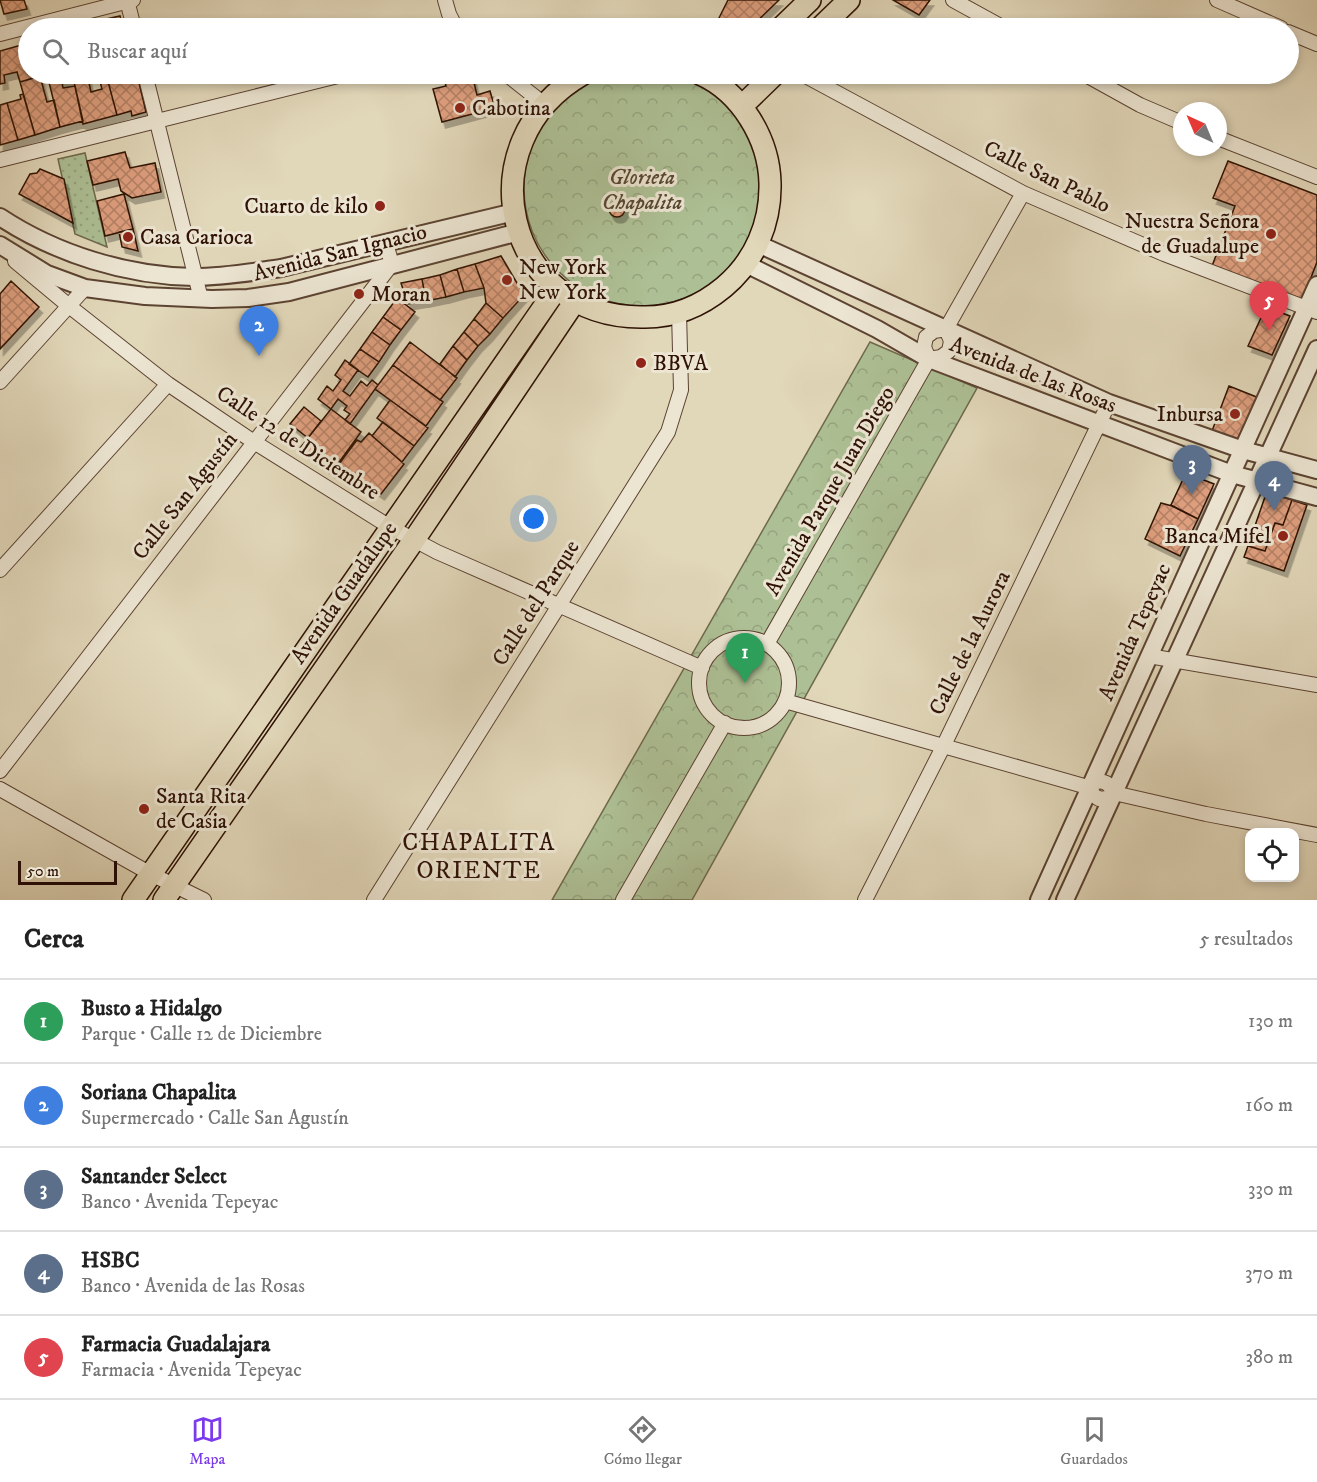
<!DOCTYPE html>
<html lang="es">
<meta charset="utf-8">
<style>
:root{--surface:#fff;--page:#f6f6f6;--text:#222;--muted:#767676;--line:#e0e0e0;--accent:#7c3aed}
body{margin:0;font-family:"IM FELL DW Pica",serif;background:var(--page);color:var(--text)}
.controls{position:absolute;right:18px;bottom:18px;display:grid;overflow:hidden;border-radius:12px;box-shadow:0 3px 9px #0003}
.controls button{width:54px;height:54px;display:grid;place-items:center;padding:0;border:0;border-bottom:2px solid var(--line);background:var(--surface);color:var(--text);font:30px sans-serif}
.compass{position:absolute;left:1173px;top:102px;width:54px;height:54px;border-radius:50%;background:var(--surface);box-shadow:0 3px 9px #0003;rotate:316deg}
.scale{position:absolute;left:18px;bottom:15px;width:99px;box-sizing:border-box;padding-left:6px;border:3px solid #2f1205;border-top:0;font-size:16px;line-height:21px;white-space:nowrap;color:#2f1205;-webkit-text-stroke:4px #ece5d2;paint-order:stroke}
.you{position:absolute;left:534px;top:519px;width:21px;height:21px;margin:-15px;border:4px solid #fff;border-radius:50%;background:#1a73e8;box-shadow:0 0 0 9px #1a73e833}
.badge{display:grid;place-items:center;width:39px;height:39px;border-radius:50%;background:var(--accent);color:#fff;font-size:20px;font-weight:700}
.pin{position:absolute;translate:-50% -50px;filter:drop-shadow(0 2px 3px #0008)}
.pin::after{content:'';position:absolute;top:32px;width:21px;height:18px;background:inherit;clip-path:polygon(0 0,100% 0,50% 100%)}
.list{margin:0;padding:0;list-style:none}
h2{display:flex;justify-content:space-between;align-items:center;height:78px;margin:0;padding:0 24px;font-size:26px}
h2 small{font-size:20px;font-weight:400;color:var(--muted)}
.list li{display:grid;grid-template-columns:39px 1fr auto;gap:18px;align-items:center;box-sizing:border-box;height:84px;padding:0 24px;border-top:2px solid var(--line)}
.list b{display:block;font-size:22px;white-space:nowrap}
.list p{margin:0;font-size:20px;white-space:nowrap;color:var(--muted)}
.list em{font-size:20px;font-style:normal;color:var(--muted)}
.icon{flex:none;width:33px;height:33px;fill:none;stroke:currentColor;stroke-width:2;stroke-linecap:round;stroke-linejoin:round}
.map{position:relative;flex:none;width:1317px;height:900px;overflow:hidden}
.search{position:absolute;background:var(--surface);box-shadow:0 3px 9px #0003;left:18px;right:18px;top:18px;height:66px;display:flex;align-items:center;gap:15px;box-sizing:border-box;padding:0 21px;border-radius:33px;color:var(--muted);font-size:22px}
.sheet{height:498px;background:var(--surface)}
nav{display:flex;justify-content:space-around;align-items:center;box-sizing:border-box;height:84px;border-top:2px solid var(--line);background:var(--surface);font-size:16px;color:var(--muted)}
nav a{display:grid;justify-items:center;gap:3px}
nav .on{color:var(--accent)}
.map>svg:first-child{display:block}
.grass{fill:url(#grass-dots);stroke:#6e684c;stroke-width:1.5}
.park{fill:url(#park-crowns);stroke:#6e684c;stroke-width:1.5}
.building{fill:url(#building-cross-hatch);stroke:#2f1205;stroke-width:1.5;filter:url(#shadow)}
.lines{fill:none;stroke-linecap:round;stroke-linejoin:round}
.minor-casing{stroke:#5c4332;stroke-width:16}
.tertiary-casing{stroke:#5c4332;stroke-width:20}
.primary-casing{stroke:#2f1205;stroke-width:24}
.minor{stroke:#ece5d2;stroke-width:14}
.tertiary{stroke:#ece5d2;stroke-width:16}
.primary{stroke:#e1d7b9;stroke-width:21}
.poi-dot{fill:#8f2418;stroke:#ece5d2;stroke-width:2}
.labels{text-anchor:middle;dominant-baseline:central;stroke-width:6;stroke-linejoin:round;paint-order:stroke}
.poi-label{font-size:22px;fill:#2f1205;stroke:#ece5d2;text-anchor:start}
.park-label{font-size:22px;font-style:italic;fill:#554630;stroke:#ece5d2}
.street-label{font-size:22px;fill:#2f1205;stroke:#ece5d2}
.neighbourhood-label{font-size:24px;letter-spacing:1.5px;fill:#2f1205;stroke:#ece5d2}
</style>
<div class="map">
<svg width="1317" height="900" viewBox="0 0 1317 900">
<defs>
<pattern id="grass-dots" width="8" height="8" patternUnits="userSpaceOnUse" patternTransform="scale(1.5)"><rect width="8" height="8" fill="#adbf94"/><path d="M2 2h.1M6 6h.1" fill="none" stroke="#95a37e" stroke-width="1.8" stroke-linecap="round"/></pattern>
<pattern id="park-crowns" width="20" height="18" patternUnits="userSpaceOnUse" patternTransform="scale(1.5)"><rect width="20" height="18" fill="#adbf94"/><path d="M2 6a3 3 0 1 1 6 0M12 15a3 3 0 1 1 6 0" fill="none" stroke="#95a37e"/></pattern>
<pattern id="building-cross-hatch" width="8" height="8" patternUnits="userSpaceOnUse" patternTransform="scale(1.5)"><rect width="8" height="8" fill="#de9f7e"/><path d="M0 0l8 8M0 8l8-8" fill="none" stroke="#b48065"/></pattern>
<filter id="shadow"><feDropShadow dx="3.5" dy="6" stdDeviation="0" flood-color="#0004"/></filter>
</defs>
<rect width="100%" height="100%" fill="#e1d7b9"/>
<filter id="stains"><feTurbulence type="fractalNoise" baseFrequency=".00333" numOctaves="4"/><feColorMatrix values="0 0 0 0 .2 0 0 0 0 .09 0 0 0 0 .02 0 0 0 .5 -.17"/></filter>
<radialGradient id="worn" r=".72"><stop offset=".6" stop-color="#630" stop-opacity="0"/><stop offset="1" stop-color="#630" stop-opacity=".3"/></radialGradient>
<path class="grass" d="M85,153L107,247L75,234L58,159Z"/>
<path class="park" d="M524 188a118 118 0 1 1 236 0a118 118 0 1 1-236 0Z
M870,342L977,388L692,900H552Z"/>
<path class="building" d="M0,0H24L27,9L4,14Z
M728,0H779L750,28H714Z
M893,0H930L919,15Z
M120,16L123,27L94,28L93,26L107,22L106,19Z
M25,44L28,58V74H33L34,78L20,82L17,72L4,75L5,83L0,84V51Z
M47,74H72L73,77L62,82L63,88L75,86L83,121L60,127Z
M87,74L91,92L102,89L98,74H106L117,115L83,124L73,77Z
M106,74H137L146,112L132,116L131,111L117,115Z
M443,74H472L477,95L490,91L495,108L442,122L433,89L446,86Z
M40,76L47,102L54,100L60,127L35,135L20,82Z
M23,94L35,135L18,140L7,103L21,99L20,95Z
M7,103L18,140L0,145V105Z
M125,152L130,168L155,163L161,192L132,198L121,191L118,179L93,185L87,161Z
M1228,161L1317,195V262L1302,301L1212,266L1235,206L1213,198Z
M40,169L64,179L73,223L19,194L30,174L37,173Z
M124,194L133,229L105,236L97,201Z
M609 209a8 8 0 1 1 16 0a8 8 0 1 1-16 0Z
M133,229L136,242L138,251L122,247L119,232Z
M501,256L524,295L503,318L486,303L484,288L475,264Z
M475,264L484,288L464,292L457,269Z
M457,269L464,292L446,297L440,275Z
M440,275L446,297L426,301L422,279Z
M422,279L426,301L408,304L401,283Z
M11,281L39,307L0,349V294Z
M397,298L415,312L401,330L383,317Z
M486,303L503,318L490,334L474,319Z
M1266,307L1290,316L1272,355L1248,346Z
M383,317L401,330L390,345L372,332Z
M474,319L490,334L478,346L464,332Z
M372,332L390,345L379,362L360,349Z
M464,332L478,346L467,360L453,346Z
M410,342L457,378L440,400L393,365Z
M453,346L467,360L455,377L440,364Z
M360,349L379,362L368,377L349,364Z
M345,360L358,370L343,391L350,396L361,381L367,386L372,380L378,385L350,424L345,420L350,414L344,410L347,406L338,399L331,409L318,399L327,386L333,391L341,380L335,375Z
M393,365L443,402L426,426L375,389Z
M1229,386L1259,398L1240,440L1212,431Z
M390,400L428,428L414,446L377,418Z
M304,407L321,421L308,438L290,424Z
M331,409L361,432L332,472L300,448Z
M383,422L414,446L402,462L372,436Z
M369,433L404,464L381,494L339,464L357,440L361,442Z
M1186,473L1214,484L1198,519L1171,505Z
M1267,491L1292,500L1283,525L1275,523L1265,551L1248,546Z
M1292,500L1307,505L1284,571L1244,557L1248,546L1265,551L1275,523L1283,525Z
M1161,503L1172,506L1198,519L1180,556L1145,539Z"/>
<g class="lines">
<defs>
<path id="minor" d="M127,0L134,28
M445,0L449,14L456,28
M953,0L1004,28
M1217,0L1281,28
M1288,32L1317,44
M0,34L133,0
M145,74L201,299
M506,74L544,104
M802,74L1023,193L1164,254L1317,312
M1084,74L1140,105L1182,123
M1218,138L1317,177
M0,160L346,74
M15,261L69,306L168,384L254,442L390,527L437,552L702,668
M929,359L924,347L926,337L934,331L946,329
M0,382L85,288
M0,570L168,384
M699 683a45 45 0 1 1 90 0a45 45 0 1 1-90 0Z
M767,644L929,359L941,357L949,351L951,341L946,329L1023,193
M1149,656L1317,685
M785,701L1091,788
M0,771L392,264L386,244
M1091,788L1092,794L1099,799L1107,798L1114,793L1206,814L1317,835
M1091,788L1096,782C1106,780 1110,785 1114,793
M0,789L151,874L204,900
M374,900L668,432L681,390L679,312
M623,900L725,723
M865,900L943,747L1109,403"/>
<path id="tertiary" d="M0,217C56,254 127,276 194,277C224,277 252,272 281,268L514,212
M758,244L1109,403L1243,450L1317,470
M0,245L47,274L85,288L145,296L212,299L248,298L289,292L519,232
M746,264L877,329L929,359L1232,474L1317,497
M1039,900L1317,285
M1065,900L1317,349"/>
<path id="primary" d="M781,28L810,0
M820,28L849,0
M583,74C464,142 504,317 641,317C671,318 700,307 724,287C755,261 771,223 770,183C769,139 741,92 700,74
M742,106L775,74
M133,900L557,288
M164,900L414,540L575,301"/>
</defs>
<use href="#minor" class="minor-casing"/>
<use href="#tertiary" class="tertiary-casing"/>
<use href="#primary" class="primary-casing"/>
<use href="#minor" class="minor"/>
<use href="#tertiary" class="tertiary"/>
<use href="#primary" class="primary"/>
</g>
<g class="poi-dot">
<circle cx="460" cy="108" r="6"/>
<circle cx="380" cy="206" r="6"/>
<circle cx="1271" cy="234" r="6"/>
<circle cx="128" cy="237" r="6"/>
<circle cx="507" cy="280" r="6"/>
<circle cx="359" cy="294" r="6"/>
<circle cx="641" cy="363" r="6"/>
<circle cx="1235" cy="414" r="6"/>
<circle cx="1283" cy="536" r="6"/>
<circle cx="144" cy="809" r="6"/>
</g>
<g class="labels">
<g class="poi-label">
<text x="472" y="108">Cabotina</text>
<text x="368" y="206" text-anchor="end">Cuarto de kilo</text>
<text x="1259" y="221" text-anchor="end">Nuestra Señora<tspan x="1259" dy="25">de Guadalupe</tspan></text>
<text x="140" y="237">Casa Carioca</text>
<text x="519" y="267">New York<tspan x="519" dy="25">New York</tspan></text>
<text x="371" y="294">Moran</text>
<text x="653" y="363">BBVA</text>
<text x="1223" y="414" text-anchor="end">Inbursa</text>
<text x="1271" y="536" text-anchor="end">Banca Mifel</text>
<text x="156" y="796">Santa Rita<tspan x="156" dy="25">de Casia</tspan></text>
</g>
<g class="park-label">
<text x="642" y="177">Glorieta<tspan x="642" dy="25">Chapalita</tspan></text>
</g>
<g class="street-label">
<text transform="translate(1047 177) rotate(26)">Calle San Pablo</text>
<text transform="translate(340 253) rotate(-14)">Avenida San Ignacio</text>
<text transform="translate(1033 375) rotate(21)">Avenida de las Rosas</text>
<text transform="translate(298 443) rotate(33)">Calle 12 de Diciembre</text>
<text transform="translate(830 491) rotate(-60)">Avenida Parque Juan Diego</text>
<text transform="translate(185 496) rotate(-52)">Calle San Agustín</text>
<text transform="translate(344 593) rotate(-55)">Avenida Guadalupe</text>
<text transform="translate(536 603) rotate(-58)">Calle del Parque</text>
<text transform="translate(1135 632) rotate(-66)">Avenida Tepeyac</text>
<text transform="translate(970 643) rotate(-64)">Calle de la Aurora</text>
</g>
<g class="neighbourhood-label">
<text x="479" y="843">CHAPALITA<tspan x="479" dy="28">ORIENTE</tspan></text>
</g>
</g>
<rect width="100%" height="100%" filter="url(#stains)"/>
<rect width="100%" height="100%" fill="url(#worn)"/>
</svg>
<div class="controls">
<button><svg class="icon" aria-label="locate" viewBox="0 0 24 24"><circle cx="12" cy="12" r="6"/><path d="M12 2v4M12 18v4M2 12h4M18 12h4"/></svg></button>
</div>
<svg class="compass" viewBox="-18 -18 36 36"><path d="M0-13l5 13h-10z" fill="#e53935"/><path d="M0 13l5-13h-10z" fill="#767676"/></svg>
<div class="scale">50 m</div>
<div class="you"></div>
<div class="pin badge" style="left:745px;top:683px;background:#2e9e5b">1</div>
<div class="pin badge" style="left:259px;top:356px;background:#3f7fe0">2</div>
<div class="pin badge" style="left:1192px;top:495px;background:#5c6f8a">3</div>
<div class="pin badge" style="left:1274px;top:511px;background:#5c6f8a">4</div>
<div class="pin badge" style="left:1269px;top:331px;background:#e0444e">5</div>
<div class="search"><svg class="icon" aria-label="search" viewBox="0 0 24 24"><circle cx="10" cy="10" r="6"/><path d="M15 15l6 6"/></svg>Buscar aquí</div>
</div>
<section class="sheet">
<h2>Cerca<small>5 resultados</small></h2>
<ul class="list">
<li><span class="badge" style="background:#2e9e5b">1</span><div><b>Busto a Hidalgo</b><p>Parque · Calle 12 de Diciembre</p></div><em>130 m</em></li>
<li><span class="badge" style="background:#3f7fe0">2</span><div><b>Soriana Chapalita</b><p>Supermercado · Calle San Agustín</p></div><em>160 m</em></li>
<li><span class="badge" style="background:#5c6f8a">3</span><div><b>Santander Select</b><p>Banco · Avenida Tepeyac</p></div><em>330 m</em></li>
<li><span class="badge" style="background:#5c6f8a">4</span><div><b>HSBC</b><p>Banco · Avenida de las Rosas</p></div><em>370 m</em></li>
<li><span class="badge" style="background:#e0444e">5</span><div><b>Farmacia Guadalajara</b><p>Farmacia · Avenida Tepeyac</p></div><em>380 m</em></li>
</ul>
</section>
<nav>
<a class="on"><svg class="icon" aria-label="map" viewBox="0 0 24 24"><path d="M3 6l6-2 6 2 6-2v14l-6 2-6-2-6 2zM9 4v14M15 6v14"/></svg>Mapa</a>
<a><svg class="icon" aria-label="directions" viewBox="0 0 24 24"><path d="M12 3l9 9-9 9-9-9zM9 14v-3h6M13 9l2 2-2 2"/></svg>Cómo llegar</a>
<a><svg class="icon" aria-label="saved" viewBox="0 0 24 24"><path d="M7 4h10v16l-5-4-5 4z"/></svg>Guardados</a>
</nav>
